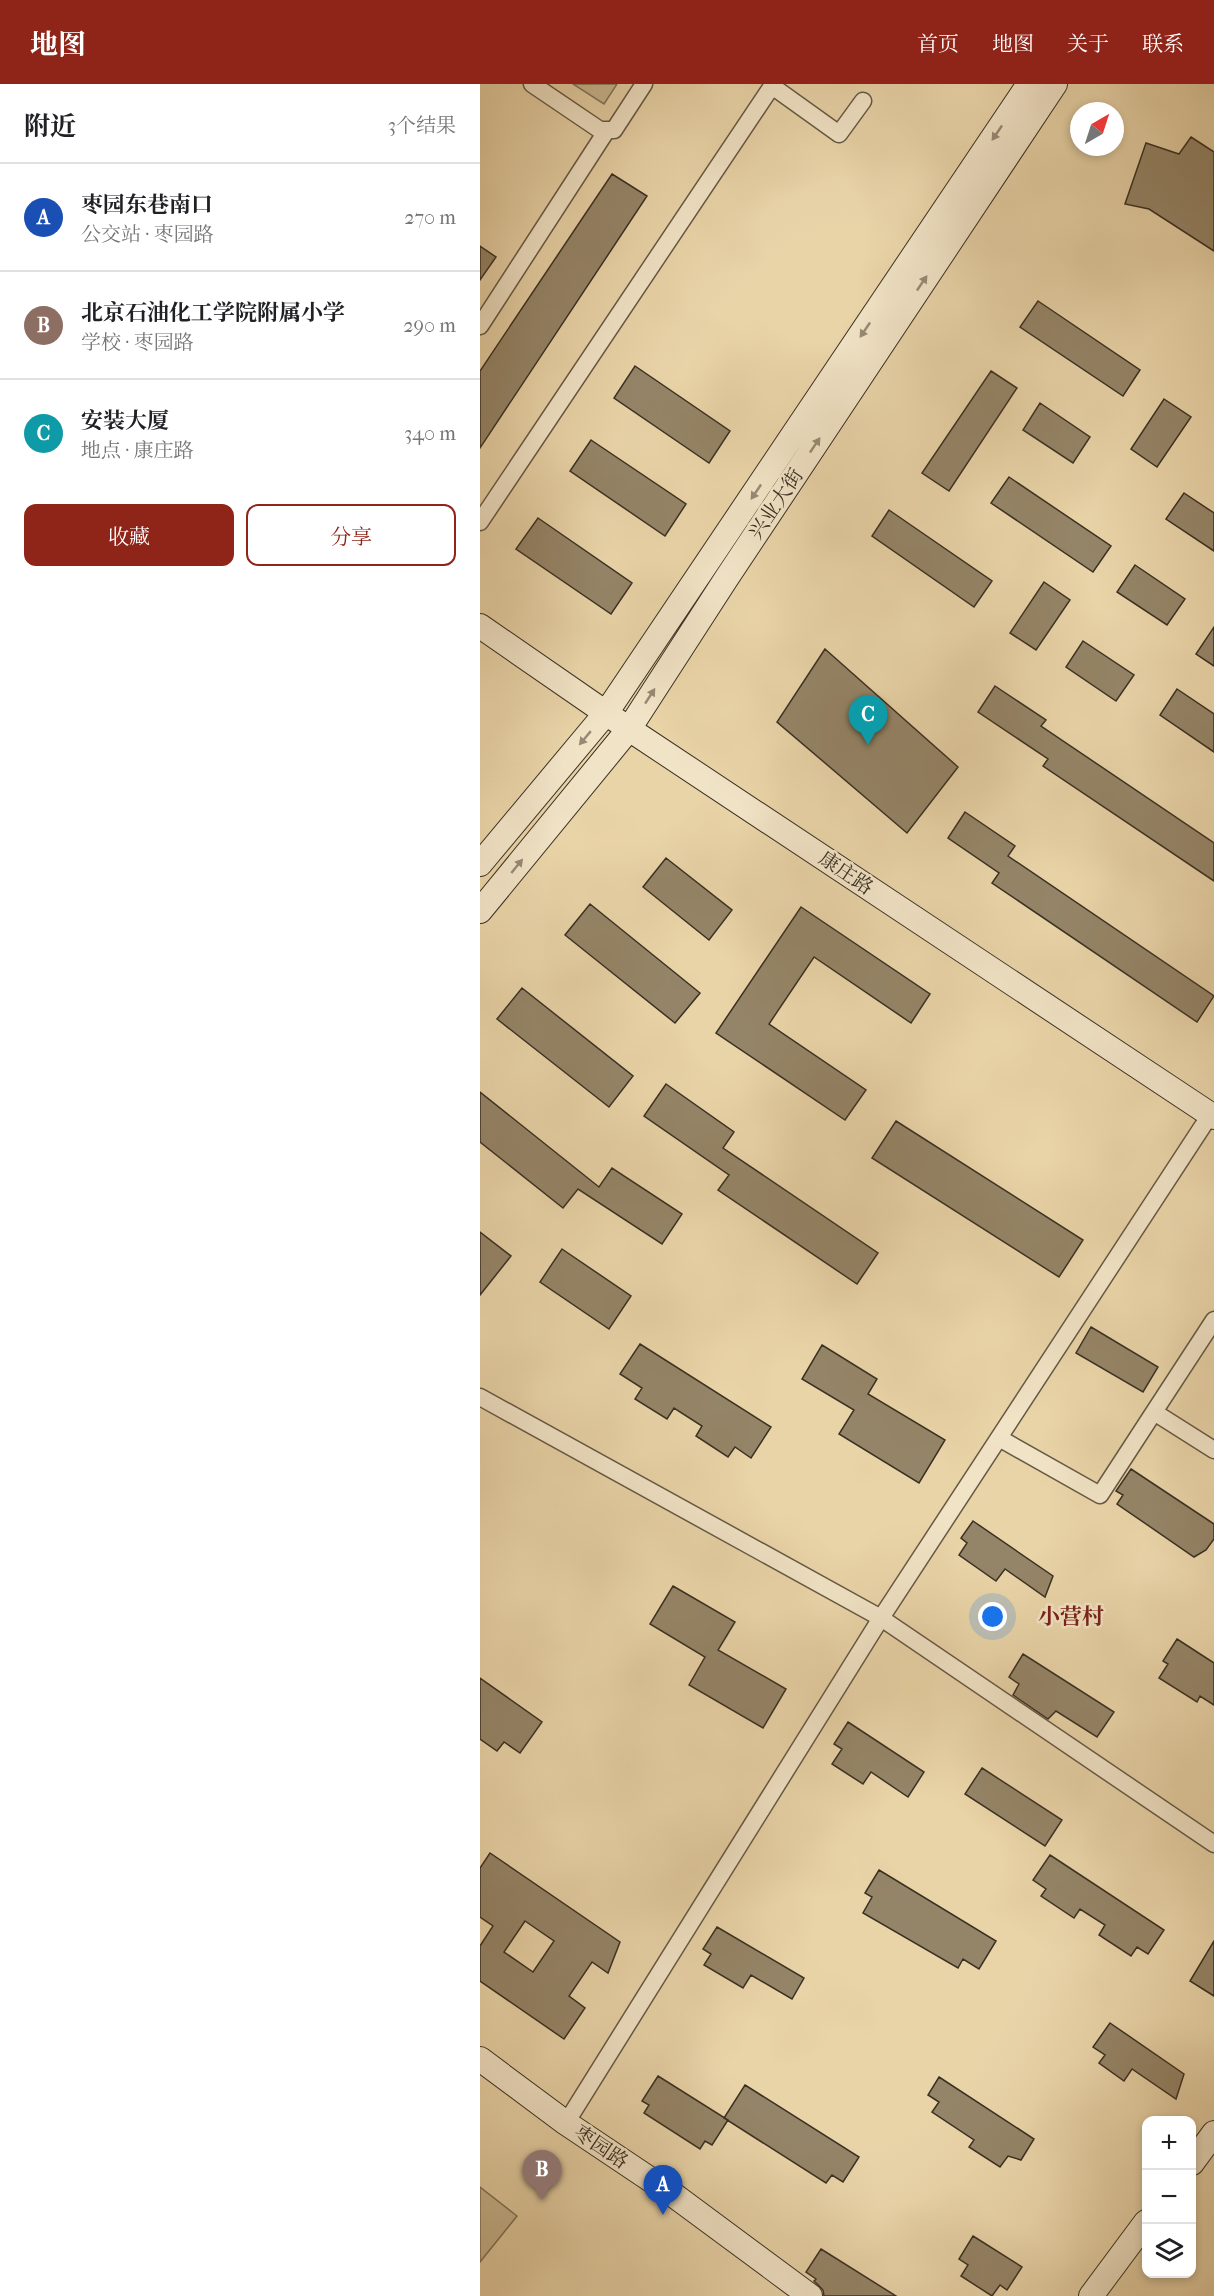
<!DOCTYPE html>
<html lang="zh">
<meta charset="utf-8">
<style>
:root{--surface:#fff;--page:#f2f2f2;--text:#202124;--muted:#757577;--line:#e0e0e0;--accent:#8f2418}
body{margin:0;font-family:"IM FELL French Canon","Noto Serif SC",serif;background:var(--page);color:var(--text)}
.controls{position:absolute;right:18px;bottom:18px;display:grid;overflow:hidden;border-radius:12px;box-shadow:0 3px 9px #0003}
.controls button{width:54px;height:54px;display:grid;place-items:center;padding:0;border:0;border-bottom:2px solid var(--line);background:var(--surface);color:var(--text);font:30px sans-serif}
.compass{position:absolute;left:590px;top:18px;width:54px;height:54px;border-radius:50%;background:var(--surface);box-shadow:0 3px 9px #0003;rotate:39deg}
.you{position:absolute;left:513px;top:1533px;width:21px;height:21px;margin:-15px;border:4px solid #fff;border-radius:50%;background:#1a73e8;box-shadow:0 0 0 9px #1a73e833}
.badge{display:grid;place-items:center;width:39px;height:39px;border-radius:50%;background:var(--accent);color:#fff;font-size:20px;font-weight:700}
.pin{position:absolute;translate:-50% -50px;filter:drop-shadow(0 2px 3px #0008)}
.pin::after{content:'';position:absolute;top:32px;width:21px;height:18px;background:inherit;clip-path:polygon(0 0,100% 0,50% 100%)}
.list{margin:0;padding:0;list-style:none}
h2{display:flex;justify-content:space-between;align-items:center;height:78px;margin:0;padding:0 24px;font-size:26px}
h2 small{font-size:20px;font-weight:400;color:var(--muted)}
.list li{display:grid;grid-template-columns:39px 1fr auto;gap:18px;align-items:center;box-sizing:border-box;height:108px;padding:0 24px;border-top:2px solid var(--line)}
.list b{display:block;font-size:22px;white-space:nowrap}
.list p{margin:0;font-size:20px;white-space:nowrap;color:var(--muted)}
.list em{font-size:20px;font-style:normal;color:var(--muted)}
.actions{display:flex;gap:12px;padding:18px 24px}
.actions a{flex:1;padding:14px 0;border:2px solid var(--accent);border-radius:12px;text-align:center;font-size:21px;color:var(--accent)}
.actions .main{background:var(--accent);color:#fff}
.icon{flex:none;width:33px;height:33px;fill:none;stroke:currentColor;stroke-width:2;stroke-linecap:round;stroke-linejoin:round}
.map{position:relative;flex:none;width:734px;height:2212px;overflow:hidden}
header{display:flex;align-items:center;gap:36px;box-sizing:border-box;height:84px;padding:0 30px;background:var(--accent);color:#fff}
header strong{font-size:28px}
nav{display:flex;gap:33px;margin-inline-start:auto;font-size:21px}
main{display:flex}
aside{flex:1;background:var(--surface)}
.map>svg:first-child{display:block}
.green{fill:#cbb891;stroke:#82745a;stroke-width:1.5}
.building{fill:#958568;stroke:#3a3023;stroke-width:1.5;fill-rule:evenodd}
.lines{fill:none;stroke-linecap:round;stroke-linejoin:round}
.street-casing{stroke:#665944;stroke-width:19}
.secondary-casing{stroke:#3a3023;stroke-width:26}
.street{stroke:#f1e3c6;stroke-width:16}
.secondary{stroke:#f1e3c6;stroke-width:24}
.oneway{fill:#968a74}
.labels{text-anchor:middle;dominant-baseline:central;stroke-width:5;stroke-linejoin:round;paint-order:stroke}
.street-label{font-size:20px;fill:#3a3023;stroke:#f1e3c6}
.quarter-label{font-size:22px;font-weight:bold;fill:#7a1f14;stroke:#f1e3c6}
</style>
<header>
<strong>地图</strong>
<nav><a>首页</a><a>地图</a><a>关于</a><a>联系</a></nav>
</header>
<main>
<aside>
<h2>附近<small>3个结果</small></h2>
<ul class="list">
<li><span class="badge" style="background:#1a4fb4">A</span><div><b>枣园东巷南口</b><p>公交站 · 枣园路</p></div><em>270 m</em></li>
<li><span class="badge" style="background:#8d6e63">B</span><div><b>北京石油化工学院附属小学</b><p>学校 · 枣园路</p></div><em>290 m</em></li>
<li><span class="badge" style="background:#0f9aa8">C</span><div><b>安装大厦</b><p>地点 · 康庄路</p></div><em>340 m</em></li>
</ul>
<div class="actions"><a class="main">收藏</a><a>分享</a></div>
</aside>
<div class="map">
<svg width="734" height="2212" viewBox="0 0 734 2212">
<rect width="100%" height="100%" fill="#e9d4a8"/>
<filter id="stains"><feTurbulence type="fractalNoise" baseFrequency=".00333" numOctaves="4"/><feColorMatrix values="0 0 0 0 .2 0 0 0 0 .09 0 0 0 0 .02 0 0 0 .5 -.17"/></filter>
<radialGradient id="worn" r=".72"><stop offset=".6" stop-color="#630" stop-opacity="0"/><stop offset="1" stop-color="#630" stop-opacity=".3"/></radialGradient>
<path class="green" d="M93,0H137L124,20Z
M0,2103L37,2132L0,2178Z"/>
<path class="building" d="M711,53L734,68V167L669,125L645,120L666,59L699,70Z
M132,90L167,112L0,364V287Z
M0,162L16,173L0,196Z
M558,217L660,286L643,312L540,243Z
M155,282L250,347L229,379L134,314Z
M511,287L537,304L469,407L442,389Z
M684,315L711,333L677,383L651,365Z
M560,319L610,353L593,379L543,346Z
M111,356L206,420L185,452L90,387Z
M529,393L631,462L613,488L511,419Z
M704,409L734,429V467L686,435Z
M409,426L512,497L494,523L392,452Z
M58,434L152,499L131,530L36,465Z
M655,481L705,515L687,541L637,508Z
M564,498L590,516L556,566L530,549Z
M734,543V582L716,570Z
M603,557L654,591L636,617L586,583Z
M345,565L478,683L427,749L297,638Z
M515,602L566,636L561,642L734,759V797L563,682L568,675L498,628Z
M697,605L734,630V668L680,631Z
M485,728L535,762L528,772L734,912L717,938L512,799L519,789L468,754Z
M186,774L252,826L229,856L163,803Z
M110,820L220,909L195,939L85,851Z
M321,823L450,910L431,939L334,873L289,940L386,1006L365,1036L236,949Z
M42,904L153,992L129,1023L17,935Z
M186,1000L254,1048L243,1064L398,1169L377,1200L238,1106L249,1091L164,1032Z
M0,1008L119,1103L132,1084L202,1130L182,1160L98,1105L83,1124L0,1058Z
M416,1037L603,1156L579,1193L392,1074Z
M0,1148L31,1172L0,1211Z
M82,1165L151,1212L129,1245L60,1198Z
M611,1243L678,1283L663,1308L596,1269Z
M160,1260L291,1343L271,1374L255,1363L248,1373L216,1352L222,1342L194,1324L187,1335L155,1315L162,1304L140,1290Z
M342,1261L397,1295L388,1310L465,1356L439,1399L359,1350L374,1326L322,1295Z
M651,1385L734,1440V1455L726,1466L714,1473L637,1420L643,1411L636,1407Z
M493,1437L573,1492L565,1513L525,1485L516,1497L479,1471L487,1459L481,1454Z
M193,1502L255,1538L238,1566L306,1605L283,1644L209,1601L225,1573L170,1540Z
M697,1555L734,1579V1621L720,1612L717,1618L679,1594L688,1580L683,1577Z
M543,1570L634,1628L617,1653L576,1627L568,1635L533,1611L539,1600L529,1593Z
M0,1594L62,1638L40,1669L24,1658L17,1667L0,1655Z
M368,1638L444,1688L428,1713L391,1688L383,1700L352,1680L362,1665L354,1660Z
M502,1684L582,1736L565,1762L485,1710Z
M10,1769L140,1858L128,1889L112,1878L89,1912L105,1924L84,1955L0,1897V1862L13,1842L0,1833V1784ZM45,1837L74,1857L53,1888L24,1868Z
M570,1771L684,1846L668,1870L657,1863L651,1872L619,1851L625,1841L600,1825L594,1834L561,1812L566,1805L553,1796Z
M399,1786L516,1857L499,1885L483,1875L478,1884L383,1829L392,1813L385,1809Z
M237,1843L324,1894L312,1915L271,1891L263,1904L224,1881L231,1870L223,1865Z
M734,1857V1912L710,1897Z
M630,1939L704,1990L696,2015L652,1985L644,1997L619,1979L625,1971L613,1963Z
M178,1992L248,2036L232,2061L225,2057L220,2065L164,2029L169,2021L162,2017Z
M459,1993L554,2055L541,2076L528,2072L520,2083L489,2063L494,2056L452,2028L459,2018L448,2011Z
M265,2001L379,2073L363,2098L352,2091L346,2099L244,2034Z
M493,2152L542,2183L527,2206L520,2201L512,2212L481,2192L488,2181L479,2175Z
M341,2165L416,2212H344L343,2206L334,2197L336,2195L326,2188Z"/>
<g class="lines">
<defs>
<path id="street" d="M52,0L120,46H134L164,0
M0,242L127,46
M0,438L292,2L359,50L383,17
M0,1313L401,1534L734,1760
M674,1328L734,1236
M519,1354L620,1411L674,1328L734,1366
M86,2039L401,1534L730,1031"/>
<path id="secondary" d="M0,542L149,645L734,1033
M0,780L126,629L549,0
M0,827L149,645L246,495L575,0
M0,1975L86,2039L195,2112L330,2212
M712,2079L734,2049
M611,2212L666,2138"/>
</defs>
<use href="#street" class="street-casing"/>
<use href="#secondary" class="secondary-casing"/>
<use href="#street" class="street"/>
<use href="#secondary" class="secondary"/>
</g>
<defs><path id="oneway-solid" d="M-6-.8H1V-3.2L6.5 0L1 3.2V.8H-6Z" transform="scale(1.5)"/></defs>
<g class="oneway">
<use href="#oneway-solid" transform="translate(517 49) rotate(124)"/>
<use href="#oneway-solid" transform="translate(442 199) rotate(-56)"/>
<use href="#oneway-solid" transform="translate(385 246) rotate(124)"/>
<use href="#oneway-solid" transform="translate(335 361) rotate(-56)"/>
<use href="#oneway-solid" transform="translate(276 408) rotate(124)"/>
<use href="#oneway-solid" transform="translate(170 612) rotate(-57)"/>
<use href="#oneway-solid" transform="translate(105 654) rotate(130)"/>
<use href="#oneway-solid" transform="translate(37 782) rotate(-51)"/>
</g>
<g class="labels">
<g class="street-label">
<text transform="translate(296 420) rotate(-56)">兴业大街</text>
<text transform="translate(366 789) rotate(34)">康庄路</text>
<text transform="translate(121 2063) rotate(34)">枣园路</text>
</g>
<g class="quarter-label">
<text x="591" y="1533">小营村</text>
</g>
</g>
<rect width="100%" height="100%" filter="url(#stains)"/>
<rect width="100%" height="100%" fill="url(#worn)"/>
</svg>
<div class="controls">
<button>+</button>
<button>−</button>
<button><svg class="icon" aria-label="layers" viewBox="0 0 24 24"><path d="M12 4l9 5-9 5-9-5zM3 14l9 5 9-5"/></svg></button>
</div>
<svg class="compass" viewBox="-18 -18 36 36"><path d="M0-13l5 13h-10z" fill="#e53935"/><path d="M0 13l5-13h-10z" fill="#757577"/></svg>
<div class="you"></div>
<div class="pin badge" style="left:183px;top:2131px;background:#1a4fb4">A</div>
<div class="pin badge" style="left:62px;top:2116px;background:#8d6e63">B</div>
<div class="pin badge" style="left:388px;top:661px;background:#0f9aa8">C</div>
</div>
</main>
